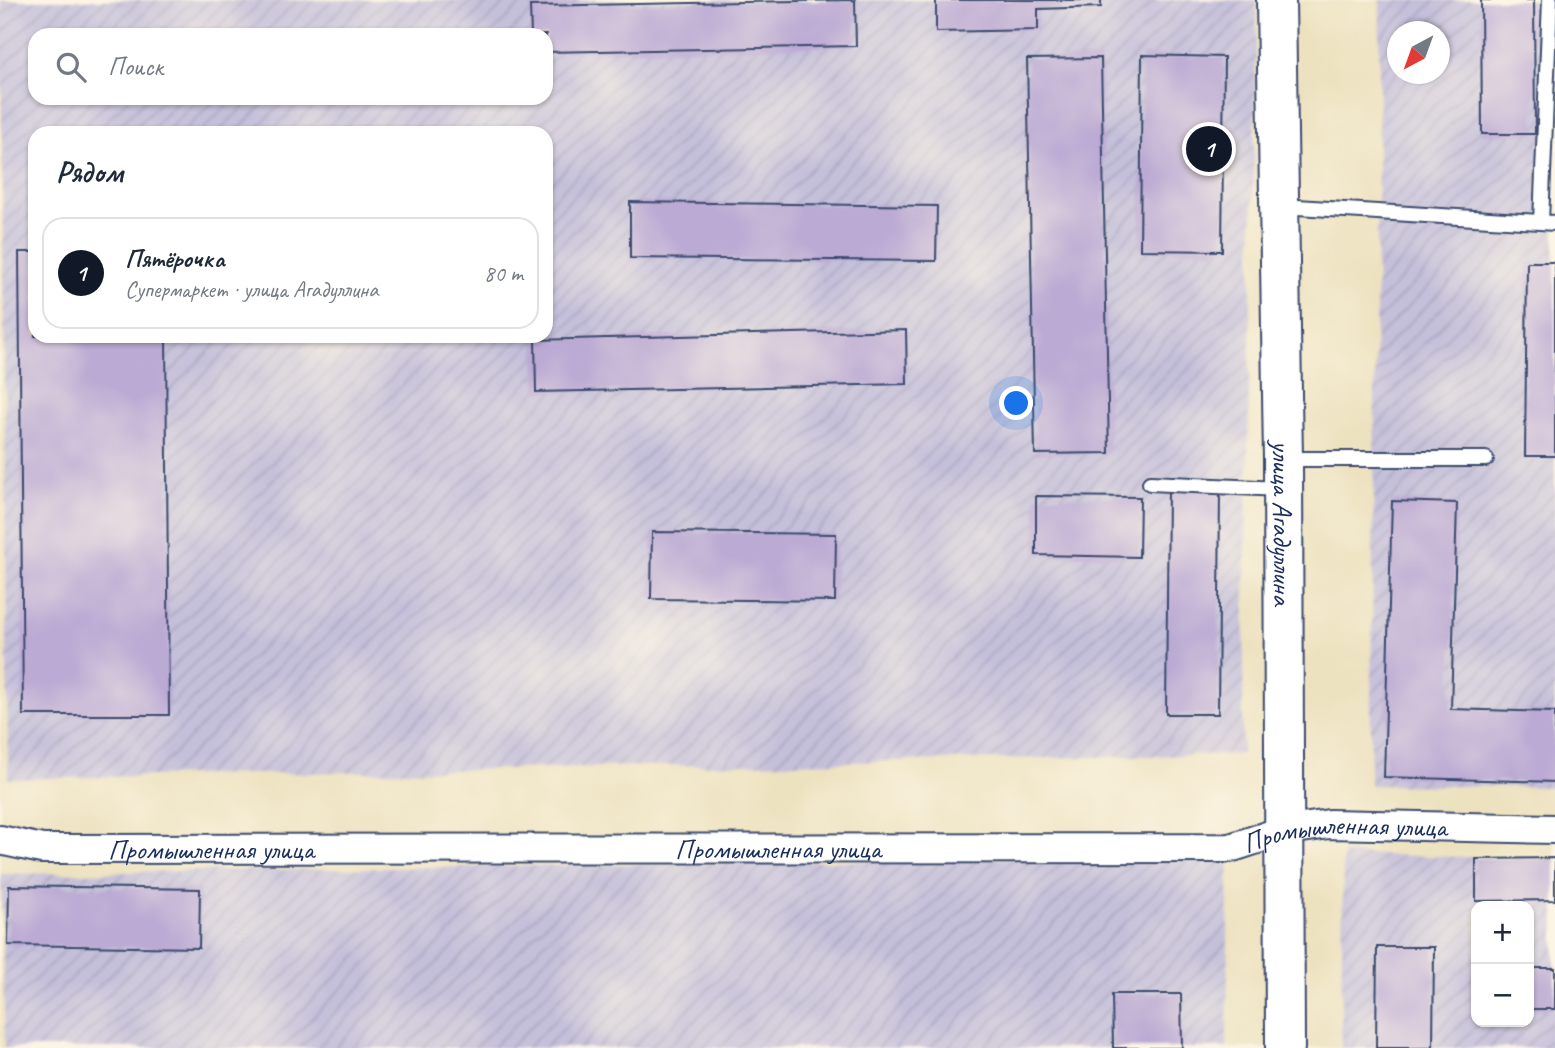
<!DOCTYPE html>
<html lang="ru">
<meta charset="utf-8">
<style>
:root{--surface:#fff;--page:#f6f6f7;--text:#1f2937;--muted:#747a83;--line:#e0e1e3;--accent:#111827}
body{margin:0;font-family:Caveat,sans-serif;background:var(--page);color:var(--text)}
.controls{position:absolute;right:21px;bottom:21px;display:grid;overflow:hidden;border-radius:14px;box-shadow:0 2px 5px #0004}
.controls button{width:63px;height:63px;display:grid;place-items:center;padding:0;border:0;border-bottom:2px solid var(--line);background:var(--surface);color:var(--text);font:35px sans-serif}
.compass{position:absolute;left:1387px;top:21px;width:63px;height:63px;border-radius:50%;background:var(--surface);box-shadow:0 2px 5px #0004;rotate:221deg}
.you{position:absolute;left:1017px;top:404px;width:24px;height:24px;margin:-18px;border:5px solid #fff;border-radius:50%;background:#1a73e8;box-shadow:0 0 0 10px #1a73e833}
.badge{display:grid;place-items:center;width:46px;height:46px;border-radius:50%;background:var(--accent);color:#fff;font-size:23px;font-weight:700}
.pin{position:absolute;translate:-50% -50%;border:4px solid #fff;box-shadow:0 2px 7px #0006}
.list{margin:0;padding:0;list-style:none}
h2{display:flex;justify-content:space-between;align-items:center;height:91px;margin:0;padding:0 28px;font-size:30px}
h2 small{font-size:23px;font-weight:400;color:var(--muted)}
.list li{display:grid;grid-template-columns:46px 1fr auto;gap:21px;align-items:center;box-sizing:border-box;height:112px;margin:0 14px 14px;padding:0 14px;border:2px solid var(--line);border-radius:21px}
.list b{display:block;font-size:26px;white-space:nowrap}
.list p{margin:0;font-size:23px;white-space:nowrap;color:var(--muted)}
.list em{font-size:23px;font-style:normal;color:var(--muted)}
.icon{flex:none;width:38px;height:38px;fill:none;stroke:currentColor;stroke-width:2;stroke-linecap:round;stroke-linejoin:round}
.map{position:relative;flex:none;width:1555px;height:1048px;overflow:hidden}
.search{position:absolute;background:var(--surface);box-shadow:0 2px 5px #0004;left:28px;top:28px;width:525px;height:77px;display:flex;align-items:center;gap:18px;box-sizing:border-box;padding:0 24px;border-radius:21px;color:var(--muted);font-size:26px}
.panel{position:absolute;background:var(--surface);box-shadow:0 2px 5px #0004;left:28px;top:126px;width:525px;height:217px;border-radius:21px}
.map>svg:first-child{display:block}
.industrial{fill:url(#industrial-furrows);fill-rule:evenodd}
.building{fill:#bbaad4}
.lines{fill:none;stroke-linecap:round;stroke-linejoin:round}
.service-casing{stroke:#3a4a6d;stroke-width:18}
.minor-casing{stroke:#3a4a6d;stroke-width:32}
.secondary-casing{stroke:#3a4a6d;stroke-width:42}
.service{stroke:#fff;stroke-width:14}
.minor{stroke:#fff;stroke-width:28}
.secondary{stroke:#fff;stroke-width:38}
.labels{text-anchor:middle;dominant-baseline:central;stroke-width:7;stroke-linejoin:round;paint-order:stroke}
.street-label{font-size:28px;fill:#1b2f5e;stroke:#fcf5e5}
</style>
<div class="map">
<svg width="1555" height="1048" viewBox="0 0 1555 1048">
<defs>
<pattern id="industrial-furrows" width="10" height="10" patternUnits="userSpaceOnUse" patternTransform="scale(1.75)"><rect width="10" height="10" fill="#c5c0da"/><path d="M-1 1l2-2M0 10L10 0M9 11l2-2" fill="none" stroke="#a9a5be"/></pattern>
</defs>
<rect width="100%" height="100%" fill="#fcf5e5"/>
<filter id="ink" filterUnits="userSpaceOnUse"><feTurbulence type="fractalNoise" baseFrequency=".0143" numOctaves="2"/><feDisplacementMap in="SourceGraphic" scale="14" xChannelSelector="R" yChannelSelector="G"/><feConvolveMatrix kernelMatrix="1 2 1 2 8 2 1 2 1" color-interpolation-filters="sRGB"/></filter>
<filter id="wash" filterUnits="userSpaceOnUse"><feTurbulence type="fractalNoise" baseFrequency=".00686" numOctaves="4" result="noise"/><feDisplacementMap in="SourceGraphic" scale="28" xChannelSelector="R" yChannelSelector="G"/><feGaussianBlur stdDeviation="1.57" result="paint"/><feColorMatrix in="noise" values="0 0 0 0 0 0 0 0 0 0 0 0 0 0 0 0 0 1.4 0 .05"/><feComposite in="paint" operator="in"/></filter>
<g filter="url(#wash)">
<rect width="100%" height="100%" fill="#ede2c0"/>
<path class="industrial" d="M1,0H1257L1242,754L8,779ZM35,35H546V98H35ZM35,133H546V336H35Z
M1380,0H1555V787L1370,785ZM1398,32H1440V74H1398Z
M1343,854L1555,859V1048H1341ZM1476,906H1529V1022H1476Z
M1229,855L1227,1048H5L1,874Z"/>
<g id="blocks">
<path class="building" d="M855,0L856,46L546,52V35H531L530,6Z
M936,0H1101V7L1038,9V30L936,32Z
M1481,0H1534L1535,134H1482Z
M1142,55L1224,57L1222,251L1140,250Z
M1101,58L1109,453L1035,454L1027,59Z
M630,202L937,206L936,261L630,258Z
M19,252H35V336H166L169,715H23Z
M1527,262H1555V456H1525Z
M906,330L907,384L536,392L535,340Z
M1168,490H1220L1218,714H1166Z
M1036,496L1140,497L1139,557L1036,555Z
M1392,501L1457,503L1451,709L1555,712V782L1384,777Z
M652,532L836,534L835,601L651,599Z
M1555,858V900L1476,901V859Z
M9,886L200,889L199,948L8,945Z
M1377,947H1434L1433,1048H1376Z
M1529,968H1555V1009H1529Z
M1112,994H1181L1182,1048H1113Z"/>
</g>
</g>
<g filter="url(#ink)">
<use href="#blocks" fill-opacity="0" stroke="#3a4a6d" stroke-width="2"/>
<g class="lines">
<defs>
<path id="service" d="M1281,206L1555,223
M1541,222L1550,0
M1285,459H1486
M1150,483L1281,489"/>
<g id="minor">
<path id="s1" d="M0,840L42,849L1230,848L1282,831L1329,824L1555,829"/>
</g>
<g id="secondary">
<path id="s2" d="M1276,0L1283,459L1285,1048"/>
</g>
</defs>
<use href="#service" class="service-casing"/>
<use href="#minor" class="minor-casing"/>
<use href="#secondary" class="secondary-casing"/>
<use href="#service" class="service"/>
<use href="#minor" class="minor"/>
<use href="#secondary" class="secondary"/>
</g>
</g>
<g class="labels">
<g class="street-label">
<text stroke="none"><textPath href="#s2" startOffset="523">улица Агадуллина</textPath></text>
<text stroke="none"><textPath href="#s1" startOffset="1348">Промышленная улица</textPath></text>
<text stroke="none"><textPath href="#s1" startOffset="779">Промышленная улица</textPath></text>
<text stroke="none"><textPath href="#s1" startOffset="212">Промышленная улица</textPath></text>
</g>
</g>
</svg>
<div class="controls">
<button>+</button>
<button>−</button>
</div>
<svg class="compass" viewBox="-18 -18 36 36"><path d="M0-13l5 13h-10z" fill="#e53935"/><path d="M0 13l5-13h-10z" fill="#747a83"/></svg>
<div class="you"></div>
<div class="pin badge" style="left:1209px;top:149px">1</div>
<div class="search"><svg class="icon" aria-label="search" viewBox="0 0 24 24"><circle cx="10" cy="10" r="6"/><path d="M15 15l6 6"/></svg>Поиск</div>
<section class="panel">
<h2>Рядом<small></small></h2>
<ul class="list">
<li><span class="badge">1</span><div><b>Пятёрочка</b><p>Супермаркет · улица Агадуллина</p></div><em>80 m</em></li>
</ul>
</section>
</div>
